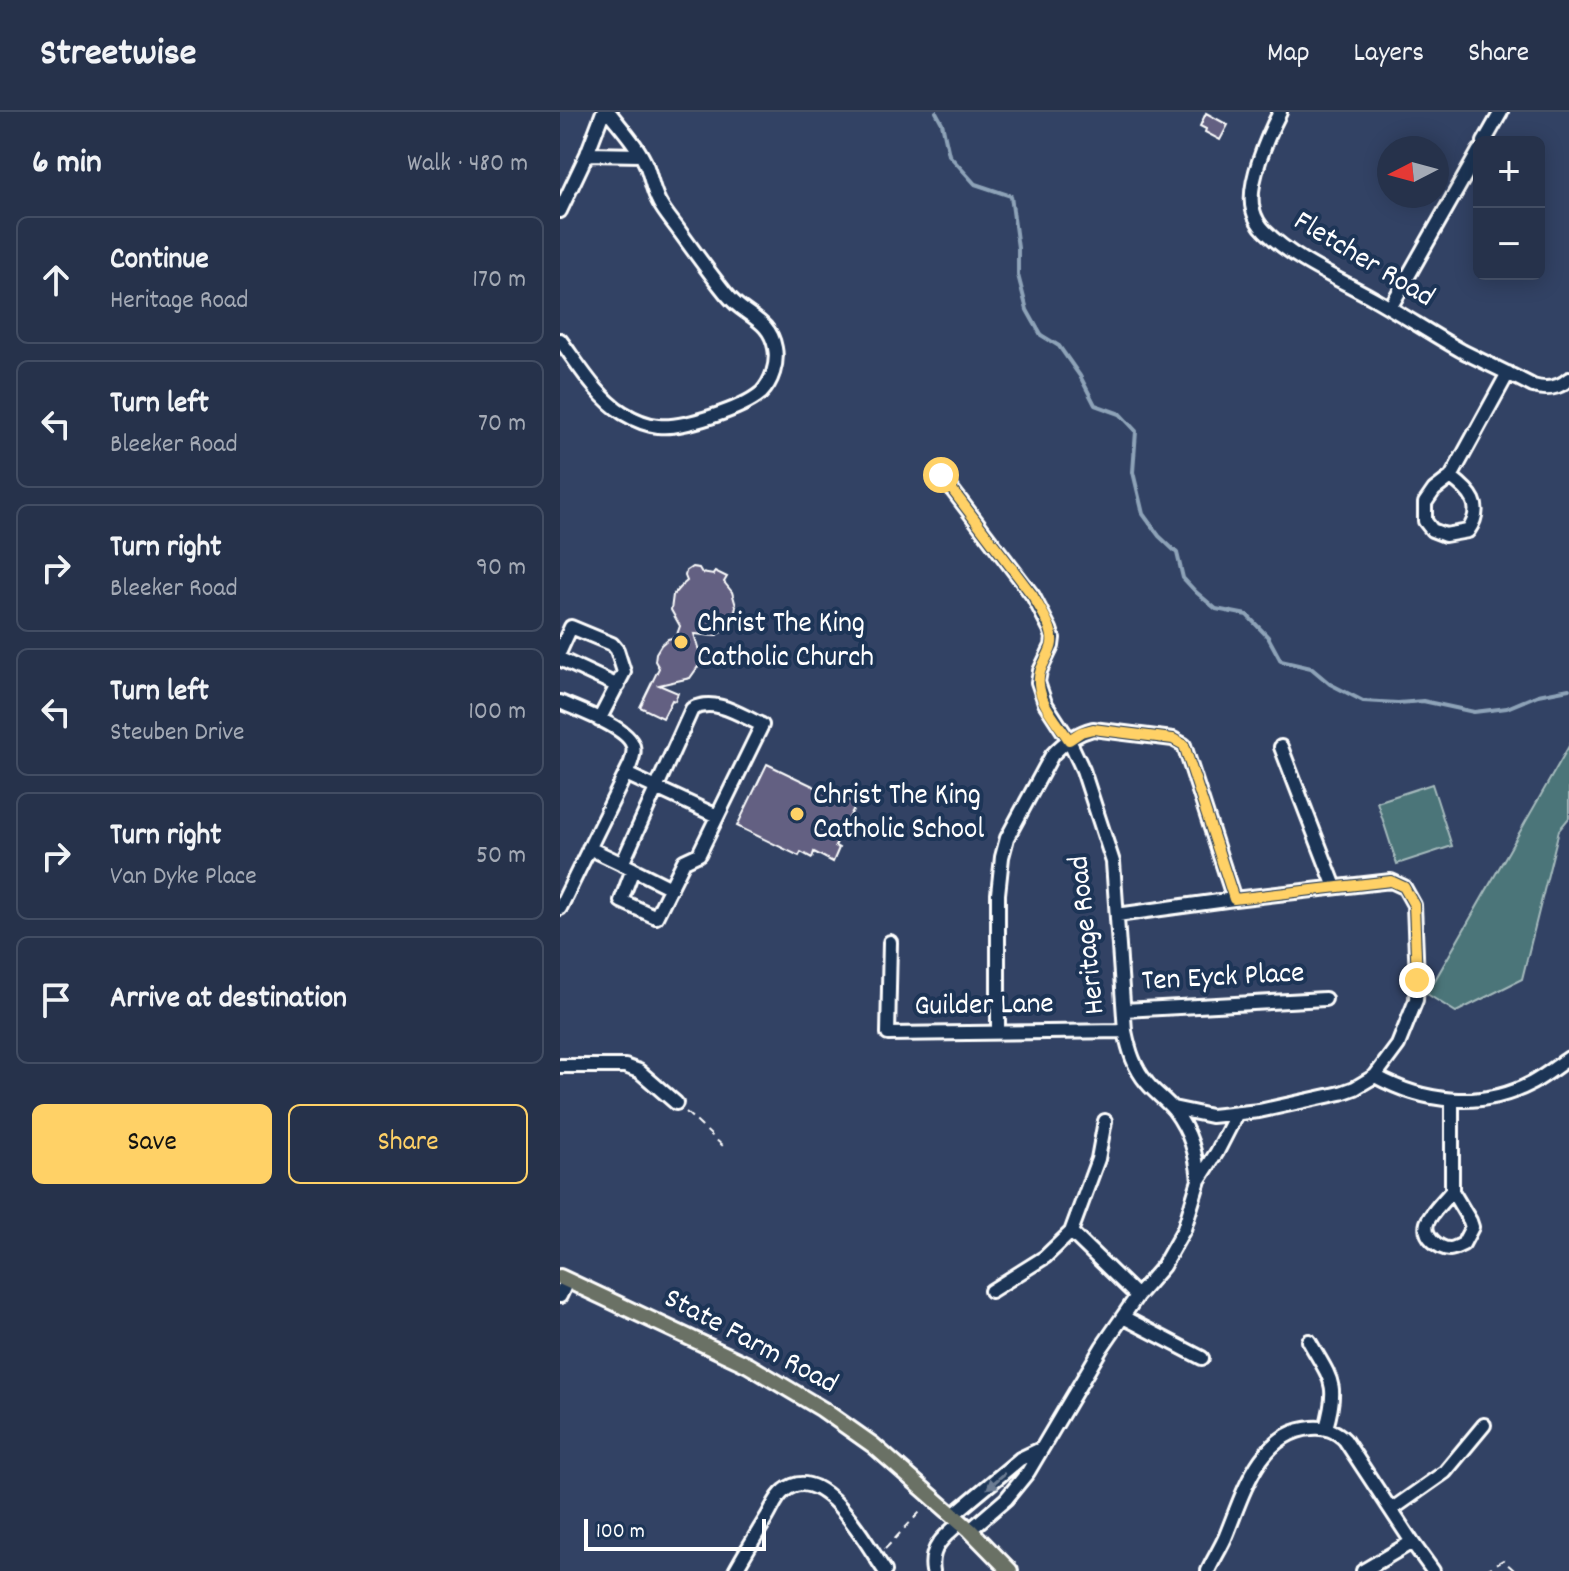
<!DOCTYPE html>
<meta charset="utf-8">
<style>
:root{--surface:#26324b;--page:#2e3a52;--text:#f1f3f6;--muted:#a4aab5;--line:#424d63;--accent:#ffd166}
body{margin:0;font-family:Dekko,sans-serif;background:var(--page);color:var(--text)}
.controls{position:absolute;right:24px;top:24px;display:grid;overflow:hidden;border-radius:12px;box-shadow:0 4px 20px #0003}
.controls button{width:72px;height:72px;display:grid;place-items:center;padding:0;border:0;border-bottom:2px solid var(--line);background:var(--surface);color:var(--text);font:40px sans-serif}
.compass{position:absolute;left:817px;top:24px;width:72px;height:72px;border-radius:50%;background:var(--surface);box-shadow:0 4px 20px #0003;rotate:264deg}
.scale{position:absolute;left:24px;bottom:20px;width:182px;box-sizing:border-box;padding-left:8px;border:4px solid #fff;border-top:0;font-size:22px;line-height:28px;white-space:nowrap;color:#fff;-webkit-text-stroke:6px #1d3557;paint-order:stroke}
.stop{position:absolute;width:24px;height:24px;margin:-18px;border:6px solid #ffd166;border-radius:50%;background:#fff}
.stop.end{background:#ffd166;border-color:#fff;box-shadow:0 2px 8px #0008}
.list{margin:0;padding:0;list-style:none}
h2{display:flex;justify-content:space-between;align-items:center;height:104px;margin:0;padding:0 32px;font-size:34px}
h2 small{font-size:26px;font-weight:400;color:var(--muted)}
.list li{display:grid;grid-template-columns:52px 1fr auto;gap:24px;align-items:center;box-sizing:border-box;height:128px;margin:0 16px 16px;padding:0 16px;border:2px solid var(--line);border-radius:12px}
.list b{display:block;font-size:30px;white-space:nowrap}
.list p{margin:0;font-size:26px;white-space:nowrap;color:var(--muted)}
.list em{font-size:26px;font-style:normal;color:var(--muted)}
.actions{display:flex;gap:16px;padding:24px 32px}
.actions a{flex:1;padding:18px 0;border:2px solid var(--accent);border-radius:12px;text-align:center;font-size:28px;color:var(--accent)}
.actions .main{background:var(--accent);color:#111}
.icon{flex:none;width:44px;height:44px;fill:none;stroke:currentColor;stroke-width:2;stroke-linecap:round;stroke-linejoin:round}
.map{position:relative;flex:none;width:1009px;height:1459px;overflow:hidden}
header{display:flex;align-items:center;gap:48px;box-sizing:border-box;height:112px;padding:0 40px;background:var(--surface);border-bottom:2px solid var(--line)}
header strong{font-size:38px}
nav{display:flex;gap:44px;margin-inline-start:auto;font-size:28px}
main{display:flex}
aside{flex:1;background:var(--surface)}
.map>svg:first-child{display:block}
.green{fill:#4b7479;stroke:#a5babc;stroke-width:2}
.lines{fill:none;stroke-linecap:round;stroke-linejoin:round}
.stream{stroke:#8ea3b8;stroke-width:4}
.building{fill:#636182;stroke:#fff;stroke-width:2}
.minor-casing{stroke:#fff;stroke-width:18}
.major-casing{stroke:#fff;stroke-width:20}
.path{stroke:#fff;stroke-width:2;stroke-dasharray:8 6;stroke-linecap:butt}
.minor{stroke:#1d3557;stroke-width:12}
.major{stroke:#6b7165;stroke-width:14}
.oneway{fill:#6c7c92}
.route{stroke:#ffd166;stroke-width:10}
.poi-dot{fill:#ffd166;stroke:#1d3557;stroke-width:3}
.labels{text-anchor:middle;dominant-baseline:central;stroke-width:8;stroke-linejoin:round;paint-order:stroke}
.street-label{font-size:30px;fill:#fff;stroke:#1d3557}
.poi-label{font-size:30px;fill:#fff;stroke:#1d3557;text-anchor:start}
</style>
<header>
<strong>Streetwise</strong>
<nav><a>Map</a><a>Layers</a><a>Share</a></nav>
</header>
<main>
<aside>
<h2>6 min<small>Walk · 480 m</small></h2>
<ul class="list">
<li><svg class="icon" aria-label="ahead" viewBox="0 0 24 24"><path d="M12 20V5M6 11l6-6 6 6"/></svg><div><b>Continue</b><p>Heritage Road</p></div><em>170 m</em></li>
<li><svg class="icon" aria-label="left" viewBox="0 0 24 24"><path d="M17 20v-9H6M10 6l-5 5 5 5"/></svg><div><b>Turn left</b><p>Bleeker Road</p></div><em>70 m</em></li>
<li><svg class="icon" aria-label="right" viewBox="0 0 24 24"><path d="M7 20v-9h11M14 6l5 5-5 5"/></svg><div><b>Turn right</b><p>Bleeker Road</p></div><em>90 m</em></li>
<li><svg class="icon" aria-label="left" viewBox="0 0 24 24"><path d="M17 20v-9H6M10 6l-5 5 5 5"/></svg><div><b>Turn left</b><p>Steuben Drive</p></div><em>100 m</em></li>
<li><svg class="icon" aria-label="right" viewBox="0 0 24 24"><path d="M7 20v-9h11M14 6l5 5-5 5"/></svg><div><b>Turn right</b><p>Van Dyke Place</p></div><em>50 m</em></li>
<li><svg class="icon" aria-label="arrive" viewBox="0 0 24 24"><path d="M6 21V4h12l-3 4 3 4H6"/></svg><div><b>Arrive at destination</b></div></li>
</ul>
<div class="actions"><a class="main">Save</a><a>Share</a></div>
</aside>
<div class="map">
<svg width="1009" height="1459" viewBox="0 0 1009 1459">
<rect width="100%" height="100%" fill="#324264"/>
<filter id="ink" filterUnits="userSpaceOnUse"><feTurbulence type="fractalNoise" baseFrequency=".0125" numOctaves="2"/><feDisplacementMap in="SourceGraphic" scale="16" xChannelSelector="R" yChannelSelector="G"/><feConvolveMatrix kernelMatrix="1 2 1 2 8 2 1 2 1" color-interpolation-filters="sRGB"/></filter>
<g filter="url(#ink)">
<path class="green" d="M1009,634V706L999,718L962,867L896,900L867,882Z
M872,672L892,734L837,752L817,690Z"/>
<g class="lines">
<path class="stream" d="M376,0L382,11L389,43L415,72L451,84L458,136V163L467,198L481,223L499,234L520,264L535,293L560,302L576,319L573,360L583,402L599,424L617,441L623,466L636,480L656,497L687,503L708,525L721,549L751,556L770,572L803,589L838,591L863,589L914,600L947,596L978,583L1009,577"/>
</g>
<path class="building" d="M646,1L668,13L660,28L645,20L646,17L640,14Z
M132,455L139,456L142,461L153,463L155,459L167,465L164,470L172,480L176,494L174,506L169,516L155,524L134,522L142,549L130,566L99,573L118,581L115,589L112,588L103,606L80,595L99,556L95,549L96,541L101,533L108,527L116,525L120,514L111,498L113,483L119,476L127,469L125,464L126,459Z
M207,652L278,686L280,684L296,692L275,734L279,736L273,750L254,740L252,746L241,740L239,744L177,714Z"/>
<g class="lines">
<defs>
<path id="minor" d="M720,0C708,23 686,73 693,98C695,106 699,113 705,119C734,148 777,166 813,186C843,203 872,222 902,239C926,251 950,262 973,274C986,278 999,276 1009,267
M924,30L941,0
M27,42L81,43
M0,99L27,42L43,0
M830,196L919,39
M0,228C18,252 37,285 63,301C73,307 86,313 98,314C122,317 182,297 201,281C212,270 218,251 215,236C211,214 197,208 181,196C173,190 166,182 160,174C146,156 133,138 120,120C113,110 104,100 99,90C93,79 91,66 87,55C79,35 62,17 49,0
M381,363L473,484L490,517L493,526L492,534L480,559L478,570L485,591L509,628L523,658L553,750L565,919C569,938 574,956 587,971C595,981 606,988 614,998C631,1021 636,1041 639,1068
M891,365C911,380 925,394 908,419L885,423L872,418L865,409V391L874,378L891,365L948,261
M0,539L11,515L52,532L57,538L64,560L39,608
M0,547L58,574
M0,590C18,598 68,615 73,634C75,641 72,647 70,653L0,796
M721,635L775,775
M66,662L157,704
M29,736L73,757L61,789L96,805L124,749L139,742L202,613C180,603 155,585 132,597L62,752
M73,757L111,776
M557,803L674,787L831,769L844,775L854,793L857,868L856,888L838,933L815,964L795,976L781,981L699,999L651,1004L613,996
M330,830L328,922L565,919
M564,898L765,887
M438,920V782L442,745L447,726L492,643C504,630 517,621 533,617L613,627L624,633L674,787
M0,954H65L79,959L116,991
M815,964C864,991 921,998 972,971C985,964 997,954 1009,946
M892,1079L910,1109L912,1115L903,1132C901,1133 893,1137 890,1137C879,1137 863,1124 867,1111C870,1102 885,1087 892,1079Z
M892,1079V989
M511,1120L577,1184
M431,1179L485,1145L511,1120L538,1047L545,1009
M0,1184L7,1169
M563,1205L642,1246
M749,1229C771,1268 779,1271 766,1316
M831,1398L885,1360L924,1313
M393,1403L460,1347L481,1337
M410,1418L446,1387L468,1360L542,1235L577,1184L603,1154L624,1117L639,1068L657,1040L676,1003
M175,1459C185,1441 196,1423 207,1405C212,1397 216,1385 224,1379C263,1347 307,1434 325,1459
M373,1459C369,1436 384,1424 401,1410
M648,1459C653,1448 660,1437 665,1426C682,1386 698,1320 752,1316C765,1315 775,1318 785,1328L852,1430L873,1459
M803,1459L852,1430"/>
<path id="major" d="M0,1165L188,1253L262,1297L313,1333L410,1418L450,1459"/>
</defs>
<use href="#minor" class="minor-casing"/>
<use href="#major" class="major-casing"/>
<path class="path" d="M126,1000L164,1035
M325,1437L360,1400
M925,1459L943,1448L955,1459"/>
<use href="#minor" class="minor"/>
<use href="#major" class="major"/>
</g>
<defs><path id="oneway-solid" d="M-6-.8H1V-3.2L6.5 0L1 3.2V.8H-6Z" transform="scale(2)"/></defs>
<use class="oneway" href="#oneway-solid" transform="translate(436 1369) rotate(139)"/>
</g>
<g class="lines" filter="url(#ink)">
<path class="route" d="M381,363L473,484C480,497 494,516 492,531C491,544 477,555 479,572C480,592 498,611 509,628L521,620L533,617L613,627L624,633L674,787L831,769L844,775L854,793L857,868"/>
</g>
<g class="poi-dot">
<circle cx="121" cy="530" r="8"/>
<circle cx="237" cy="702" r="8"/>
</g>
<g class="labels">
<g class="street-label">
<text transform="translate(803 149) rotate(31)">Fletcher Road</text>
<text transform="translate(529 823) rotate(-96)">Heritage Road</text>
<text transform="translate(663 867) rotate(-3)">Ten Eyck Place</text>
<text transform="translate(424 895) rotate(-1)">Guilder Lane</text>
<text transform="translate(190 1231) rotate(28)">State Farm Road</text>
</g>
<g class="poi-label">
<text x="137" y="513">Christ The King<tspan x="137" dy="34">Catholic Church</tspan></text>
<text x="253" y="685">Christ The King<tspan x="253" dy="34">Catholic School</tspan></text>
</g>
</g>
</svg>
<div class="controls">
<button>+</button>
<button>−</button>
</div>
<svg class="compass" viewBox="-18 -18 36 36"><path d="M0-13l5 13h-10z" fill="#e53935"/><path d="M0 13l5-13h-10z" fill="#a4aab5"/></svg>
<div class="scale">100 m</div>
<div class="stop" style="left:381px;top:363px"></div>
<div class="stop end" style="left:857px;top:868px"></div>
</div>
</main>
